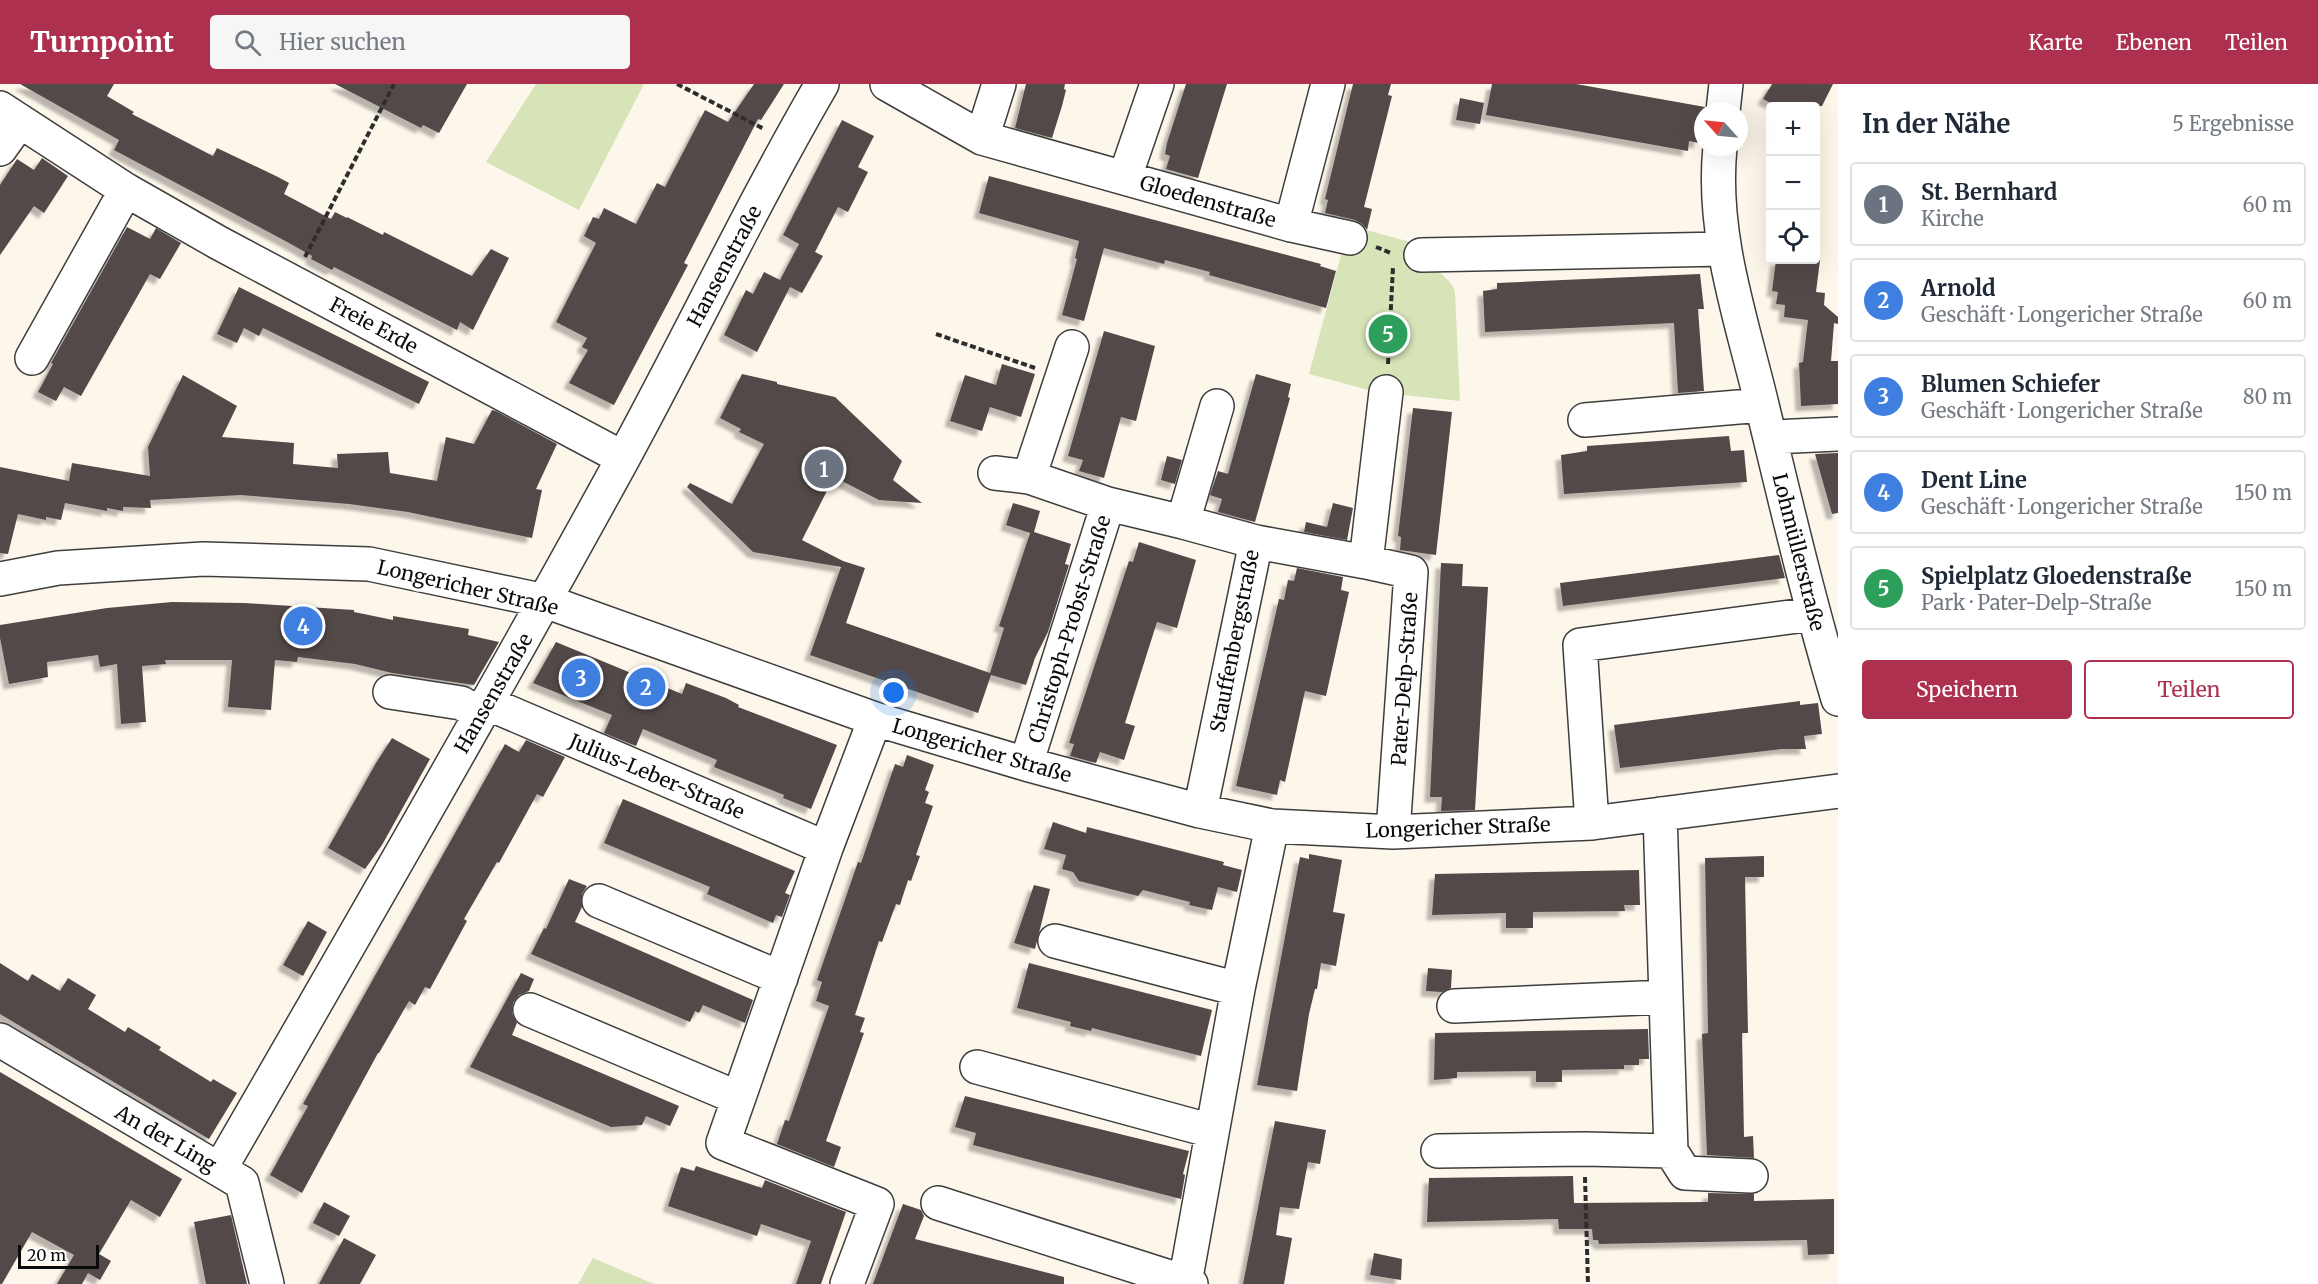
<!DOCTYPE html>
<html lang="de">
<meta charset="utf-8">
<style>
:root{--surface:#fff;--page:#f6f6f7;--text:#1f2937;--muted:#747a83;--line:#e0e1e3;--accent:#ad304f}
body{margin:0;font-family:Merriweather,serif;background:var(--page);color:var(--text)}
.controls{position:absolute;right:18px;top:18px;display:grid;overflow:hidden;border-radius:6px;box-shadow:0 6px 24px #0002}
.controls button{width:54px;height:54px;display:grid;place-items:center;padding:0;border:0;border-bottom:2px solid var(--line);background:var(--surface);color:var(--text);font:30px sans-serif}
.compass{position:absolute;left:1694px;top:18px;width:54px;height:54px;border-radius:50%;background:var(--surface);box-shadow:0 6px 24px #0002;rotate:297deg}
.scale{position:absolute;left:18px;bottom:15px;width:81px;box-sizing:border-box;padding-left:6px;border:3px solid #0b0b0b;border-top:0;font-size:16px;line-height:21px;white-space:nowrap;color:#0b0b0b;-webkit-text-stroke:4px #fff;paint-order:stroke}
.you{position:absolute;left:894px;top:609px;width:21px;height:21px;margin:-15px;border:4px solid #fff;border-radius:50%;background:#1a73e8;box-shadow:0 0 0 9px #1a73e833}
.badge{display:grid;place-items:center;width:39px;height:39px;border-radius:50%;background:var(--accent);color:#fff;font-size:20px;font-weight:700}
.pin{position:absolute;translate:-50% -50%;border:3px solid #fff;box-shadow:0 2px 6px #0006}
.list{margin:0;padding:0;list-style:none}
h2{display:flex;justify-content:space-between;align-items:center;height:78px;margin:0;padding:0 24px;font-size:26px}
h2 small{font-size:20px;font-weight:400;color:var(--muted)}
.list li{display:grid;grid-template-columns:39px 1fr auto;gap:18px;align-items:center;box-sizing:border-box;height:84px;margin:0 12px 12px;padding:0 12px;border:2px solid var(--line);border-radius:6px}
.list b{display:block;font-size:22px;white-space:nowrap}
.list p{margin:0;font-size:20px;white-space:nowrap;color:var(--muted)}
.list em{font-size:20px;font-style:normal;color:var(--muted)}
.actions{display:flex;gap:12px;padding:18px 24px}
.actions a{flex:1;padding:14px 0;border:2px solid var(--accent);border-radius:6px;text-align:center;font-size:21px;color:var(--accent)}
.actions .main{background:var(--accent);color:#fff}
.icon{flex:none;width:33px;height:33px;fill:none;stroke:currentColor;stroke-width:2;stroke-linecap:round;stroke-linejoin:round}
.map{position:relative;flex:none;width:1838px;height:1200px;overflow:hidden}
header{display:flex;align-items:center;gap:36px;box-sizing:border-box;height:84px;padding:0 30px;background:var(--accent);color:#fff}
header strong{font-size:28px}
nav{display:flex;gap:33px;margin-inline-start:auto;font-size:21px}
.search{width:420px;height:54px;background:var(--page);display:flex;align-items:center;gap:15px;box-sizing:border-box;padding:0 21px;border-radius:6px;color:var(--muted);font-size:22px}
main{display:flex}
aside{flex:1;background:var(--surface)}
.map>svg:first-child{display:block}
.green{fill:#d7e4b8}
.building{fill:#524a48;filter:url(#shadow)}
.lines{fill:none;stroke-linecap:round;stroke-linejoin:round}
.minor-casing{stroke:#3e3e3e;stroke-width:36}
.path{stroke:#2d2d2d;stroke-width:4;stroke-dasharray:6 3;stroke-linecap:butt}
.minor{stroke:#fff;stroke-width:33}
.labels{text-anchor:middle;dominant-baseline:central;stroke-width:6;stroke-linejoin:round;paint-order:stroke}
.street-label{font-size:20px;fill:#0b0b0b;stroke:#fff}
</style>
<header>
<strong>Turnpoint</strong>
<div class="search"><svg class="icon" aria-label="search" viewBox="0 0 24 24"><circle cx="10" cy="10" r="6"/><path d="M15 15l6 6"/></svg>Hier suchen</div>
<nav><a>Karte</a><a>Ebenen</a><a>Teilen</a></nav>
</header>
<main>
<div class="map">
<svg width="1838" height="1200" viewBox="0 0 1838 1200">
<defs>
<filter id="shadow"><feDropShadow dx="-5.5" dy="5.5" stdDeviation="1.5" flood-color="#0004"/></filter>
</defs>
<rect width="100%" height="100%" fill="#fdf6ea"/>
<path class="green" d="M536,0H644L579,126L486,78Z
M1352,142L1421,161C1425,168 1429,176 1434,182C1442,193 1452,195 1455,209L1460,317L1376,308L1309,290L1341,171H1344Z
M593,1174L654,1200H578Z"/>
<path class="building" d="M20,0H114L107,12L134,28L132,30L213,72L217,64L278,93L289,99L284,110L331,135L335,128L347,134V133L383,151L384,148L472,192L491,165L509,174L473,246L460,238L457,246L334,183L332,186L311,175L312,172L289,159L114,66L119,56Z
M335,0H467L439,49L423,41L421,44Z
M754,0H784L761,36L758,35L684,179L688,181L614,321L569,299L588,266L582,263L587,254L556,238L596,159L584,152L593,133L599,135L604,124L636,140L657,99L665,103L705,26L728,38Z
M1026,0H1065L1064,5L1066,6L1062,22L1052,54L1015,44Z
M1186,0H1227L1198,94L1166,85L1170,72L1165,70L1167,59Z
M1353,0H1391L1388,11L1392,12L1364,123L1372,125L1367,146L1362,140L1355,136L1325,129L1328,116L1325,115Z
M1492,0H1576L1705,23L1699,59L1689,57L1688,67L1486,31Z
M1772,0H1833L1822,22H1776L1763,15Z
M1460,14L1484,19L1480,40L1456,36Z
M842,36L874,52L858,83L868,88L848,128L838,123L815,168L823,172L802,209L790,203L757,268L724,251L746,206L753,210L764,188L780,196L799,160L783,151Z
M42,74L68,92L44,129L34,122L0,171V101L17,75L34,86Z
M989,92L1321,180L1320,182L1336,187L1326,224L1209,191L1210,188L1165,176L1164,180L1104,164L1084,237L1062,231L1077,175L1075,174L1079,157L979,129Z
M127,143L150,155L156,144L181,159L160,195L150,190L81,312L64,303L56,317L38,308L53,280L51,279Z
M1776,176H1820L1816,208L1825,209L1824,221L1838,233V240L1834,239L1831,277H1838V320L1801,322L1799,279L1803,278L1808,236L1784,233L1785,221L1776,220L1778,208L1772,207Z
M1700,190L1704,225H1698L1704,307L1678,309L1674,239L1485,248L1483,207L1497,205V199Z
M239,203L429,298L419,320L263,244L259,252L244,244L237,259L217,250Z
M1104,247L1155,262L1136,337L1121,333L1104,394L1079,387L1083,376L1068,372Z
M1002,280L1035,290L1021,333L990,323L982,347L950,337L965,291L996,301Z
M742,290L777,298V300L835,313L902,377L893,396L922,419L879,416L834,393L802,456L843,477L865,484L846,539L990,589L1004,544L999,542L1030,449L1006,441L1013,419L1040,427L1034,448L1071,460L1065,480L1069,481L1048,548L1035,574L1026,601L991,591L978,629L810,571L841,483L753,468L687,403L690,399L732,420L764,360L739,348L741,345L720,334Z
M1256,290L1291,300L1288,313L1290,314L1255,438L1218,428L1222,415L1210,411L1218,387L1228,390Z
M183,291L237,322L222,353L294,359L293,380L338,384L337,370L388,368L390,389L437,397L446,353L474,360L492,326L496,327L557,360L536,405L542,406L532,454L408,428L349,420L241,411L150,416L151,424L123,423V427L107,424V427L65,419L61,436L46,433V436L18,430L8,470L0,469V383L69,397L72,379L150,392L148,363Z
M1413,324L1452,328L1436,471L1400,466L1401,453L1398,452Z
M1729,352L1731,367L1744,366L1747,398L1564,410L1561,371L1587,367V362Z
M1838,369V429L1832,430L1815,370Z
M1167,372L1182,376L1175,400L1161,396Z
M1333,419L1353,424L1347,456L1304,448L1306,438L1327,443Z
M1139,458L1196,476L1177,544L1157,538L1125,639L1135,642L1124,676L1100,668L1096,679L1070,672L1074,660L1069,659L1129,477L1133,478Z
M1779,471L1785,494L1563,522L1560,499Z
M1441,479L1463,480L1462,502L1488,503L1475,726L1441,727L1442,713H1430Z
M1297,484L1343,493L1341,506L1349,508L1326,612L1305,607L1285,698L1280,696L1277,711L1236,702L1279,515L1284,516L1288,496L1294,497Z
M172,518L244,519L354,526V528L393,536V532L469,545L468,551L499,558L474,601L392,589L355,580L298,573L297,578L275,576L271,626L228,623L232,576H165L166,580L142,582L146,638L121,640L117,580L100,583L98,571L47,578L48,593L9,600L0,554V541L107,524Z
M556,558L682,610L686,599L726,614L739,621L738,623L837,661L811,725L783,714L784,711L714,683L717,676L643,645L636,662L604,649L612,631L533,599Z
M1800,617V621L1818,619L1822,650L1804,652L1806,665H1782L1620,684L1614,641Z
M392,654L430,675L382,761L365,785L328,764L376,679Z
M526,656L565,673L543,713L537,710L499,779L497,778L464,835L467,837L430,905L425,903L415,921L409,917L379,969H378L302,1109L270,1091L308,1022L303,1020L505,660L519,668Z
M907,671L934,681L925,706L929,708L925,719L933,722L916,771L920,772L911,797L908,796L900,821L896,820L882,858L879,857L855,931L865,934L860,948L864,949L826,1057L841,1063L834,1083L777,1060L785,1036L789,1037L829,922L816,917L822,898L817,896L858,778L861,779L895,680L903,683Z
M623,715L795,787L785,809L790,811L782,833L776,831L773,839L707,810L710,803L604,759Z
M1053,738L1086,749L1087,743L1224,778L1223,781L1242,786L1237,808L1218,803L1212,826L1189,821L1190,818L1143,806L1138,812L1079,797L1073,788L1062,785L1066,771L1044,765Z
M1309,770L1342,776L1333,828L1345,830L1336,882L1321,879L1317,905H1315L1309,930L1297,1007L1257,1001L1300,773L1309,775Z
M1764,772V793H1745L1748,949H1742L1744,1053L1753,1052L1754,1074L1707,1071L1702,950L1708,949L1705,774Z
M1639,786L1640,821H1624L1625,827L1533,828V844H1506V829L1432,831L1435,790Z
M569,795L587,802L582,810V823L575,838L753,916L745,939L703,921L699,929L695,927L690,938L531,870L544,844L546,845Z
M1034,801L1050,805L1035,865L1014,859Z
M308,837L327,848L303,892L283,881Z
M0,879L28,897L32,890L60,907L68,894L96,911L88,925L125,948L128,943L161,963L159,966L211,998L213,995L237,1009L209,1055L0,930Z
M1029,879L1212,926L1201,972L1092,944L1091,947L1070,942L1071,938L1017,924Z
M1428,884L1452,886L1451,904L1442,908L1426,907Z
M521,889L534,895L529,907L519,911L513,919L512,929L517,939L512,951L679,1022L670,1042L646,1032L642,1041L611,1043L470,983Z
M1648,945L1649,975H1639V981H1624V985L1562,986V998H1536V987L1457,988V994L1434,996L1435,949Z
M0,988L182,1095L160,1133L131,1116L99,1170L111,1177L100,1196L88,1189L82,1200H57L74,1171L32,1148L2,1200H0Z
M965,1012L1189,1067L1183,1090L1185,1091L1181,1115L973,1061L976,1049L955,1043Z
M1275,1037L1326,1046L1320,1080L1308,1078L1299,1125L1280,1123L1276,1151L1292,1154L1284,1200H1243Z
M696,1082L762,1104L765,1096L846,1128L821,1200H796L811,1157L761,1140L757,1152L668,1122L681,1083L694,1087Z
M1573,1092L1574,1119L1708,1118V1109L1754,1110V1117L1834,1115V1170L1808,1171L1807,1156L1599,1160L1598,1156H1593L1592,1145H1559L1558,1135L1427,1138L1429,1094Z
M324,1118L350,1132L339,1152L313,1139Z
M903,1120L921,1126L924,1132L915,1155L1064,1193V1200H873Z
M231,1131L247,1200H206L194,1138Z
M344,1154L376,1171L360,1200H319Z
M1374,1169L1402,1175L1401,1196L1370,1191Z"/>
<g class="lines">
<defs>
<path id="minor" d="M887,0L982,54L1291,141L1350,154
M0,24L126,106L219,159L623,374
M1723,27L1726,0
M982,54L999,0
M1720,63C1711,151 1742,237 1762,321C1786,420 1809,518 1838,615
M0,65L20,37
M1125,93L1157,0
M1291,141L1328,0
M1421,171L1723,165
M32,274L126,106
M1386,308L1366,478L1411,488L1393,748
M1585,336L1762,321
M1770,353L1838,350
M995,389L1029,393
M1108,420L1183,438
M1256,458L1366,478
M0,495L58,484L203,475L369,480L545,517L875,635L1026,680L1200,727L1272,742L1393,748L1592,739L1838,707
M390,608L461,619L481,630
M487,619L826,764
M1026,680L1108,420L1029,393L1072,263
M1200,727L1256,458L1183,438L1217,322
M1592,739L1580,561L1813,530
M599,817L781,894
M1055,857L1238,905
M1454,922L1666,913
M530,926L738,1014
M0,956L242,1099L267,1200
M977,983L1212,1047
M1438,1067L1585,1065L1671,1067L1660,730
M1671,1067L1685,1089L1751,1092
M220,1085C355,851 490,617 620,380C689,254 750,124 822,0
M938,1119L1191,1200
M1185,1199L1238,905L1272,742
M847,1200L877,1120L723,1059L826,764L875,635"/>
</defs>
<use href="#minor" class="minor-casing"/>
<path class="path" d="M677,0L764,45
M1376,163L1391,169
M305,173L394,0
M936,250L1035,284
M1388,280L1393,183
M1585,1093L1588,1200"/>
<use href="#minor" class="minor"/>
</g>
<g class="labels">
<g class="street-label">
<text transform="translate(1208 117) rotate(16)">Gloedenstraße</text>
<text transform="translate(724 182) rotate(-62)">Hansenstraße</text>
<text transform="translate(374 241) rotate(28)">Freie Erde</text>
<text transform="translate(1799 468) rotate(76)">Lohmüllerstraße</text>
<text transform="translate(468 503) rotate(13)">Longericher Straße</text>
<text transform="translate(1069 545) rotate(-73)">Christoph-Probst-Straße</text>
<text transform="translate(1234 557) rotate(-79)">Stauffenbergstraße</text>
<text transform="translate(1404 595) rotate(-86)">Pater-Delp-Straße</text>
<text transform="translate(493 609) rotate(-60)">Hansenstraße</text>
<text transform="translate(982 666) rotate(16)">Longericher Straße</text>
<text transform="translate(657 692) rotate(23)">Julius-Leber-Straße</text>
<text transform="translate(1458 743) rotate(-2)">Longericher Straße</text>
<text transform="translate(166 1054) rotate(30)">An der Ling</text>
</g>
</g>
</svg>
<div class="controls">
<button>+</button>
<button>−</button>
<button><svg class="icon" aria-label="locate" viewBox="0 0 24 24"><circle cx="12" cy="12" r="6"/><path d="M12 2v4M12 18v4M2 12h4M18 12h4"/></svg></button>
</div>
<svg class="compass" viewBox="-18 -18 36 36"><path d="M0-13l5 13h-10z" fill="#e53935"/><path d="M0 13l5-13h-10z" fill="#747a83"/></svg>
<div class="scale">20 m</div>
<div class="you"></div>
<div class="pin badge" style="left:824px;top:385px;background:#6b7280">1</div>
<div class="pin badge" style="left:646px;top:603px;background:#3f7fe0">2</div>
<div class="pin badge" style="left:581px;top:594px;background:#3f7fe0">3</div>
<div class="pin badge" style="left:303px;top:542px;background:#3f7fe0">4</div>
<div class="pin badge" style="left:1388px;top:250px;background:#2e9e5b">5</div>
</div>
<aside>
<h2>In der Nähe<small>5 Ergebnisse</small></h2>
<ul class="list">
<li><span class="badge" style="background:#6b7280">1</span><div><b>St. Bernhard</b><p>Kirche</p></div><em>60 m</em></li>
<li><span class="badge" style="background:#3f7fe0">2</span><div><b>Arnold</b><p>Geschäft · Longericher Straße</p></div><em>60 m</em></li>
<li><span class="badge" style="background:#3f7fe0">3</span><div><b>Blumen Schiefer</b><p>Geschäft · Longericher Straße</p></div><em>80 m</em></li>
<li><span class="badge" style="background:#3f7fe0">4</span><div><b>Dent Line</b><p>Geschäft · Longericher Straße</p></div><em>150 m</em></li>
<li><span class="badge" style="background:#2e9e5b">5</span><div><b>Spielplatz Gloedenstraße</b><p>Park · Pater-Delp-Straße</p></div><em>150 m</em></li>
</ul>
<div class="actions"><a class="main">Speichern</a><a>Teilen</a></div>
</aside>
</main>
